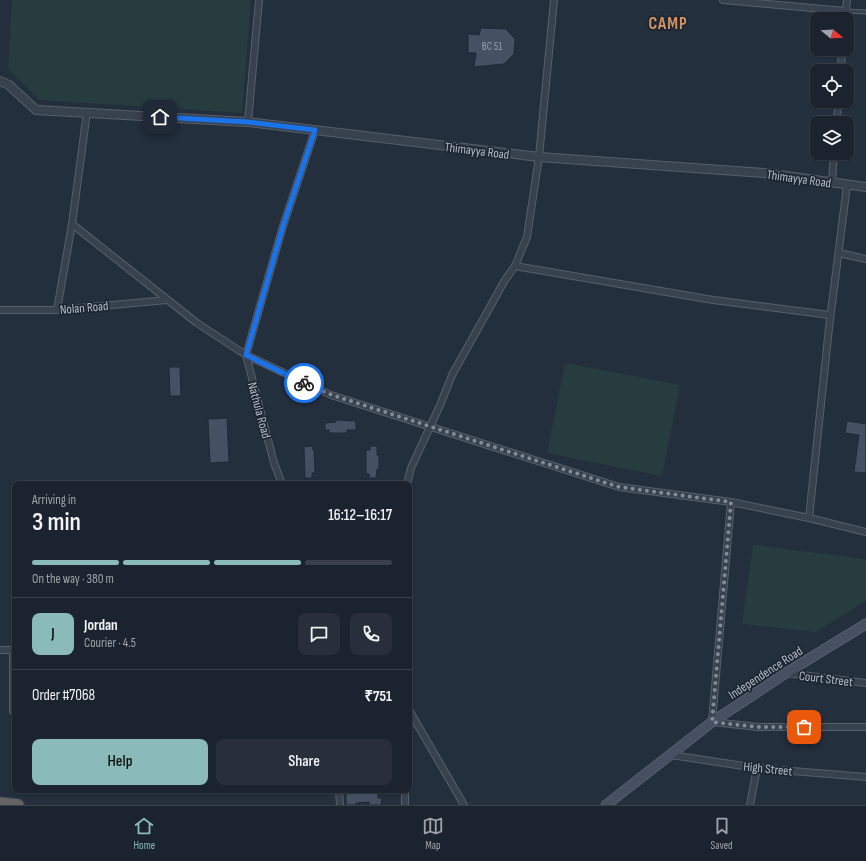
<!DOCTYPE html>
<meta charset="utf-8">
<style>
:root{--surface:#1b232e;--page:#282f3a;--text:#f1f3f6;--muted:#a0a4aa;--line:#39404a;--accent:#8bbbb9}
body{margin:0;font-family:"Sofia Sans Condensed",sans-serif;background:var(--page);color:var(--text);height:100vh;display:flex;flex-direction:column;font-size:15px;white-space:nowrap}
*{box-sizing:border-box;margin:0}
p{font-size:13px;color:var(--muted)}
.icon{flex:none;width:22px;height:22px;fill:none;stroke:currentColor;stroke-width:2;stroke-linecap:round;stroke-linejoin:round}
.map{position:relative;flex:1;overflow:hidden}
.drawer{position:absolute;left:12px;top:481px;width:400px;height:312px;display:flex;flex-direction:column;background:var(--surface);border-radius:8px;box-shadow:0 1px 3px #0004,0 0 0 1px var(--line)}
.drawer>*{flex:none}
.needle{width:26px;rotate:108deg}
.controls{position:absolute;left:810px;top:12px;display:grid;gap:8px}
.controls a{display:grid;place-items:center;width:44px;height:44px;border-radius:8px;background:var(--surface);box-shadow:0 1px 3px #0004,0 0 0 1px var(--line);font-size:20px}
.pin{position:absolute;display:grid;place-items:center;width:34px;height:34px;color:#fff;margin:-17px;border-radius:8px;box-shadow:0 2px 6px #0006}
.courier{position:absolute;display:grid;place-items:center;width:40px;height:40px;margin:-20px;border:3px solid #1a73e8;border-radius:50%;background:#fff;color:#222;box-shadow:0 1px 5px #0007}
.summary em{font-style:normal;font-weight:600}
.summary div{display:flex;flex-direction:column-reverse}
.summary{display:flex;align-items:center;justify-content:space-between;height:68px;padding:0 20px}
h1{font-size:26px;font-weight:600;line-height:30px}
.bar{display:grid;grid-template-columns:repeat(4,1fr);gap:6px 4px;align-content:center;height:48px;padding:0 20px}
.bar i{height:5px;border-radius:3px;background:var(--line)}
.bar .on{background:var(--accent)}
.bar p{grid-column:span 4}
.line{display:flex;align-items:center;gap:10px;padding:0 20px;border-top:1px solid var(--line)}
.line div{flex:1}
.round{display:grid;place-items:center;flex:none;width:42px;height:42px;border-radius:8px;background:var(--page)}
.primary-button{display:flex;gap:8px;margin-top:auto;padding:8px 20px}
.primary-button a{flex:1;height:46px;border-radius:8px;background:var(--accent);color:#111;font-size:16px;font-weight:600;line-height:46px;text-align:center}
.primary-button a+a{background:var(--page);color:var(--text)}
.dock{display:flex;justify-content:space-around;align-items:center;height:56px;border-top:1px solid var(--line);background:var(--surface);font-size:11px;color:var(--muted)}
.dock a{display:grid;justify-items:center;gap:2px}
.dock .on{color:var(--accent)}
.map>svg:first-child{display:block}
.green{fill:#263c3f}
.building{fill:#455162;stroke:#1f2835}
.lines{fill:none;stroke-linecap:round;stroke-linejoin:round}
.service-casing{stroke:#565f6c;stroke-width:5}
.minor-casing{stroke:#565f6c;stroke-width:8}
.tertiary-casing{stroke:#565f6c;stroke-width:10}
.secondary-casing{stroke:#565f6c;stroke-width:11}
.trunk-casing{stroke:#434c59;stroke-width:13}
.service{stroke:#38414e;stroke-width:3}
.minor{stroke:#38414e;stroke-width:6}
.tertiary{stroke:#38414e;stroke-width:8}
.secondary{stroke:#465061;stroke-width:9}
.trunk{stroke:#656462;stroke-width:11}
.done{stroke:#828b98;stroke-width:4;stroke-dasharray:0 7.2}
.route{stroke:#1a73e8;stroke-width:5}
.labels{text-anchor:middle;stroke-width:3.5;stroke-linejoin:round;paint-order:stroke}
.number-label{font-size:11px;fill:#98a1af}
.street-label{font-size:13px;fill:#b4bcc9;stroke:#1d2633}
.district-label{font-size:17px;font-weight:bold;letter-spacing:1px;fill:#d59563;stroke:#1d2633}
</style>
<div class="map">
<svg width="866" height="805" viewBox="0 0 866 805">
<rect width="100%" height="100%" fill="#242f3e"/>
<!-- green -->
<g class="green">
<path d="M 12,0 L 251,0 L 242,113 L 40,100 L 8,69 Z"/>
<path d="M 565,363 L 680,385 L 662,476 L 547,453 Z"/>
<path d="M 753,545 L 866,559 L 866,601 L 816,632 L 742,624 Z"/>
</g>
<!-- building -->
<g class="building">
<path d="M 481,28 L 506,29 L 515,39 L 514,54 L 504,64 L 474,67 L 476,53 L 468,53 L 468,34 L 479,35 Z"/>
<path d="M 169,367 L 180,367 L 181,396 L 170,396 Z"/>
<path d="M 227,418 L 229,462 L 210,463 L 208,419 Z"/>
<path d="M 336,420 L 356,421 L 356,430 L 347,430 L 347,433 L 329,433 L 329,430 L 325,430 L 325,423 L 336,422 Z"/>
<path d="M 847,421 L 866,424 L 866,473 L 854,472 L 859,435 L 845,433 Z"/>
<path d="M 312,446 L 313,450 L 314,450 L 315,473 L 312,473 L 312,478 L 305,478 L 304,447 Z"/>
<path d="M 370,446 L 377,446 L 377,455 L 379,455 L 379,469 L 377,469 L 376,478 L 369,478 L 369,474 L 366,474 L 366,450 L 370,450 Z"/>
<path d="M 346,790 L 378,790 L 378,798 L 382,798 L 381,805 L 369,805 L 369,802 L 356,803 L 356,805 L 346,805 Z"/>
</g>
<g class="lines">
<!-- service casing -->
<g class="service-casing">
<path id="service" d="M 846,11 L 866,12"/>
</g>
<!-- minor casing -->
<g class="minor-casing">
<g id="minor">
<path d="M 723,0 L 845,11"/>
<path d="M 845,19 L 847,0"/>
<path d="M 841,71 L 842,49"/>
<path d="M 248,122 L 259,0"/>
<path d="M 837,123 L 838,101"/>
<path d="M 832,182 L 834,153"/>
<path d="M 72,224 L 197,323 L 246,355 L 331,395 L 619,487 L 731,502 L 809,518 L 866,532"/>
<path d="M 839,253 L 866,259"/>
<path d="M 515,266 L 713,300 L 830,315"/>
<path d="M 0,310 L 57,310 L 167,300"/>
<path d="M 57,310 L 72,224 L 87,112"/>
<path d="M 282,484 L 274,463 L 246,355 L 283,226 L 315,130"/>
<path d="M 407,484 L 411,468 L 441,403 L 452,375 L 505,280 L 515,266 L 527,237 L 539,157 L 554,0"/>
<path d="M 731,502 L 712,722 L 758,727 L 866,727"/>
<path d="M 809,518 L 829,328 L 847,185"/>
<path d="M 0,650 L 15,650"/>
<path d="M 786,673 L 866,683"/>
<path d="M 409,710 L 464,805"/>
<path d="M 13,711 L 13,650"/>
<path d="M 671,755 L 757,768 L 866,777"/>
<path d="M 339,790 L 340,805"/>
<path d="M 405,805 L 405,790"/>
<path d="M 750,805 L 757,768"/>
</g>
</g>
<!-- tertiary casing -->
<g class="tertiary-casing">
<path id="tertiary" d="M 0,81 L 9,85 L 36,110 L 248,122 L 539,157 L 765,173 L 866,187"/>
</g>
<!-- secondary casing -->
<g class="secondary-casing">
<path id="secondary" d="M 606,805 L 712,722 L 786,673 L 866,624"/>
</g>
<!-- trunk casing -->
<g class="trunk-casing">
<path id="trunk" d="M 0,803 L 18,805"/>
</g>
<!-- service -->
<use href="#service" class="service"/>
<!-- minor -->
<use href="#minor" class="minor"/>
<!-- tertiary -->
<use href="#tertiary" class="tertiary"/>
<!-- secondary -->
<use href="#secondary" class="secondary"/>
<!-- trunk -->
<use href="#trunk" class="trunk"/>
</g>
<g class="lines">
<!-- done -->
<path class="done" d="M 304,383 L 332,395 L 619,487 L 731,502 L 712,722 L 758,727 L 804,727"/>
<!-- route -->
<path class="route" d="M 160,117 L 248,122 L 315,130 L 283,226 L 246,355 L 304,383"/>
</g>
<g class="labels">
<!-- number labels -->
<g class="number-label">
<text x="492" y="50">BC 51</text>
</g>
<!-- street labels -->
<g class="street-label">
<text transform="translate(477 150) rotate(7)" y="5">Thimayya Road</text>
<text transform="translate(799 178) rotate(8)" y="5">Thimayya Road</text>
<text transform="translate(84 307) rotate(-5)" y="5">Nolan Road</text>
<text transform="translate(260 410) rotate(75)" y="5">Nathula Road</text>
<text transform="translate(765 672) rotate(-33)" y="5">Independence Road</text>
<text transform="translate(826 678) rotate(7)" y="5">Court Street</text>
<text transform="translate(768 768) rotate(6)" y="5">High Street</text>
</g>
<!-- district labels -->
<g class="district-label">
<text x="668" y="29">CAMP</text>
</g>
</g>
</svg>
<div class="controls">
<a><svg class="needle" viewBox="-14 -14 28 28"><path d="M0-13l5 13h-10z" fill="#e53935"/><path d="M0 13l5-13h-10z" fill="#a0a4aa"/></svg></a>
<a><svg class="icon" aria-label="locate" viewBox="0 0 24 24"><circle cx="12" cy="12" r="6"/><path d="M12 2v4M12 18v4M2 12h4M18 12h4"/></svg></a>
<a><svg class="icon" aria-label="layers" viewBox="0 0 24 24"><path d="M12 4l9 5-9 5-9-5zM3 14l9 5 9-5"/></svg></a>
</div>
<div class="pin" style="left:804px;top:727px;background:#ea580c"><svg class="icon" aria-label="bag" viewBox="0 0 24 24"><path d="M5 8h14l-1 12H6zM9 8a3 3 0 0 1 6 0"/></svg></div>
<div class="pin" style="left:160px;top:117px;background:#1f2937"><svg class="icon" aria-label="home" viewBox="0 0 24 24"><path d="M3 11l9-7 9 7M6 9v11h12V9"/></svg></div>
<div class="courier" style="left:304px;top:383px"><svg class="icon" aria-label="bike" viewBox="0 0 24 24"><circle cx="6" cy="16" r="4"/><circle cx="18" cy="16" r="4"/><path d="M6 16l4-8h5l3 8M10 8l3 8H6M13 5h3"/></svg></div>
<section class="drawer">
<div class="summary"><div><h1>3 min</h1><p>Arriving in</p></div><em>16:12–16:17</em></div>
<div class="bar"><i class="on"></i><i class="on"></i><i class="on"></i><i></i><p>On the way · 380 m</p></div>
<div class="line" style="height:72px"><b class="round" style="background:var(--accent);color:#111">J</b><div><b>Jordan</b><p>Courier · 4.5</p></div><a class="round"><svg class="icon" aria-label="chat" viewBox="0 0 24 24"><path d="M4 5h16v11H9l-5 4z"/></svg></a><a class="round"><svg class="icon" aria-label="phone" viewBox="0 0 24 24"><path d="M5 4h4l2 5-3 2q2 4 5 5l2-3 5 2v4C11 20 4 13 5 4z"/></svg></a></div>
<div class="line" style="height:52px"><div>Order #7068</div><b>₹751</b></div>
<div class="primary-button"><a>Help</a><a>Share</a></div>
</section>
</div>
<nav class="dock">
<a class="on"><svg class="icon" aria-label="home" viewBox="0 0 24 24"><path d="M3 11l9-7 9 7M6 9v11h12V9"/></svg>Home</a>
<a><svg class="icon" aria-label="map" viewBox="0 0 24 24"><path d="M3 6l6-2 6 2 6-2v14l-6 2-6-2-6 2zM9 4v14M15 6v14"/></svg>Map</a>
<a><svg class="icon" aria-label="saved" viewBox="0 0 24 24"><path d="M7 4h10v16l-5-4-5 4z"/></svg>Saved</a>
</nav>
